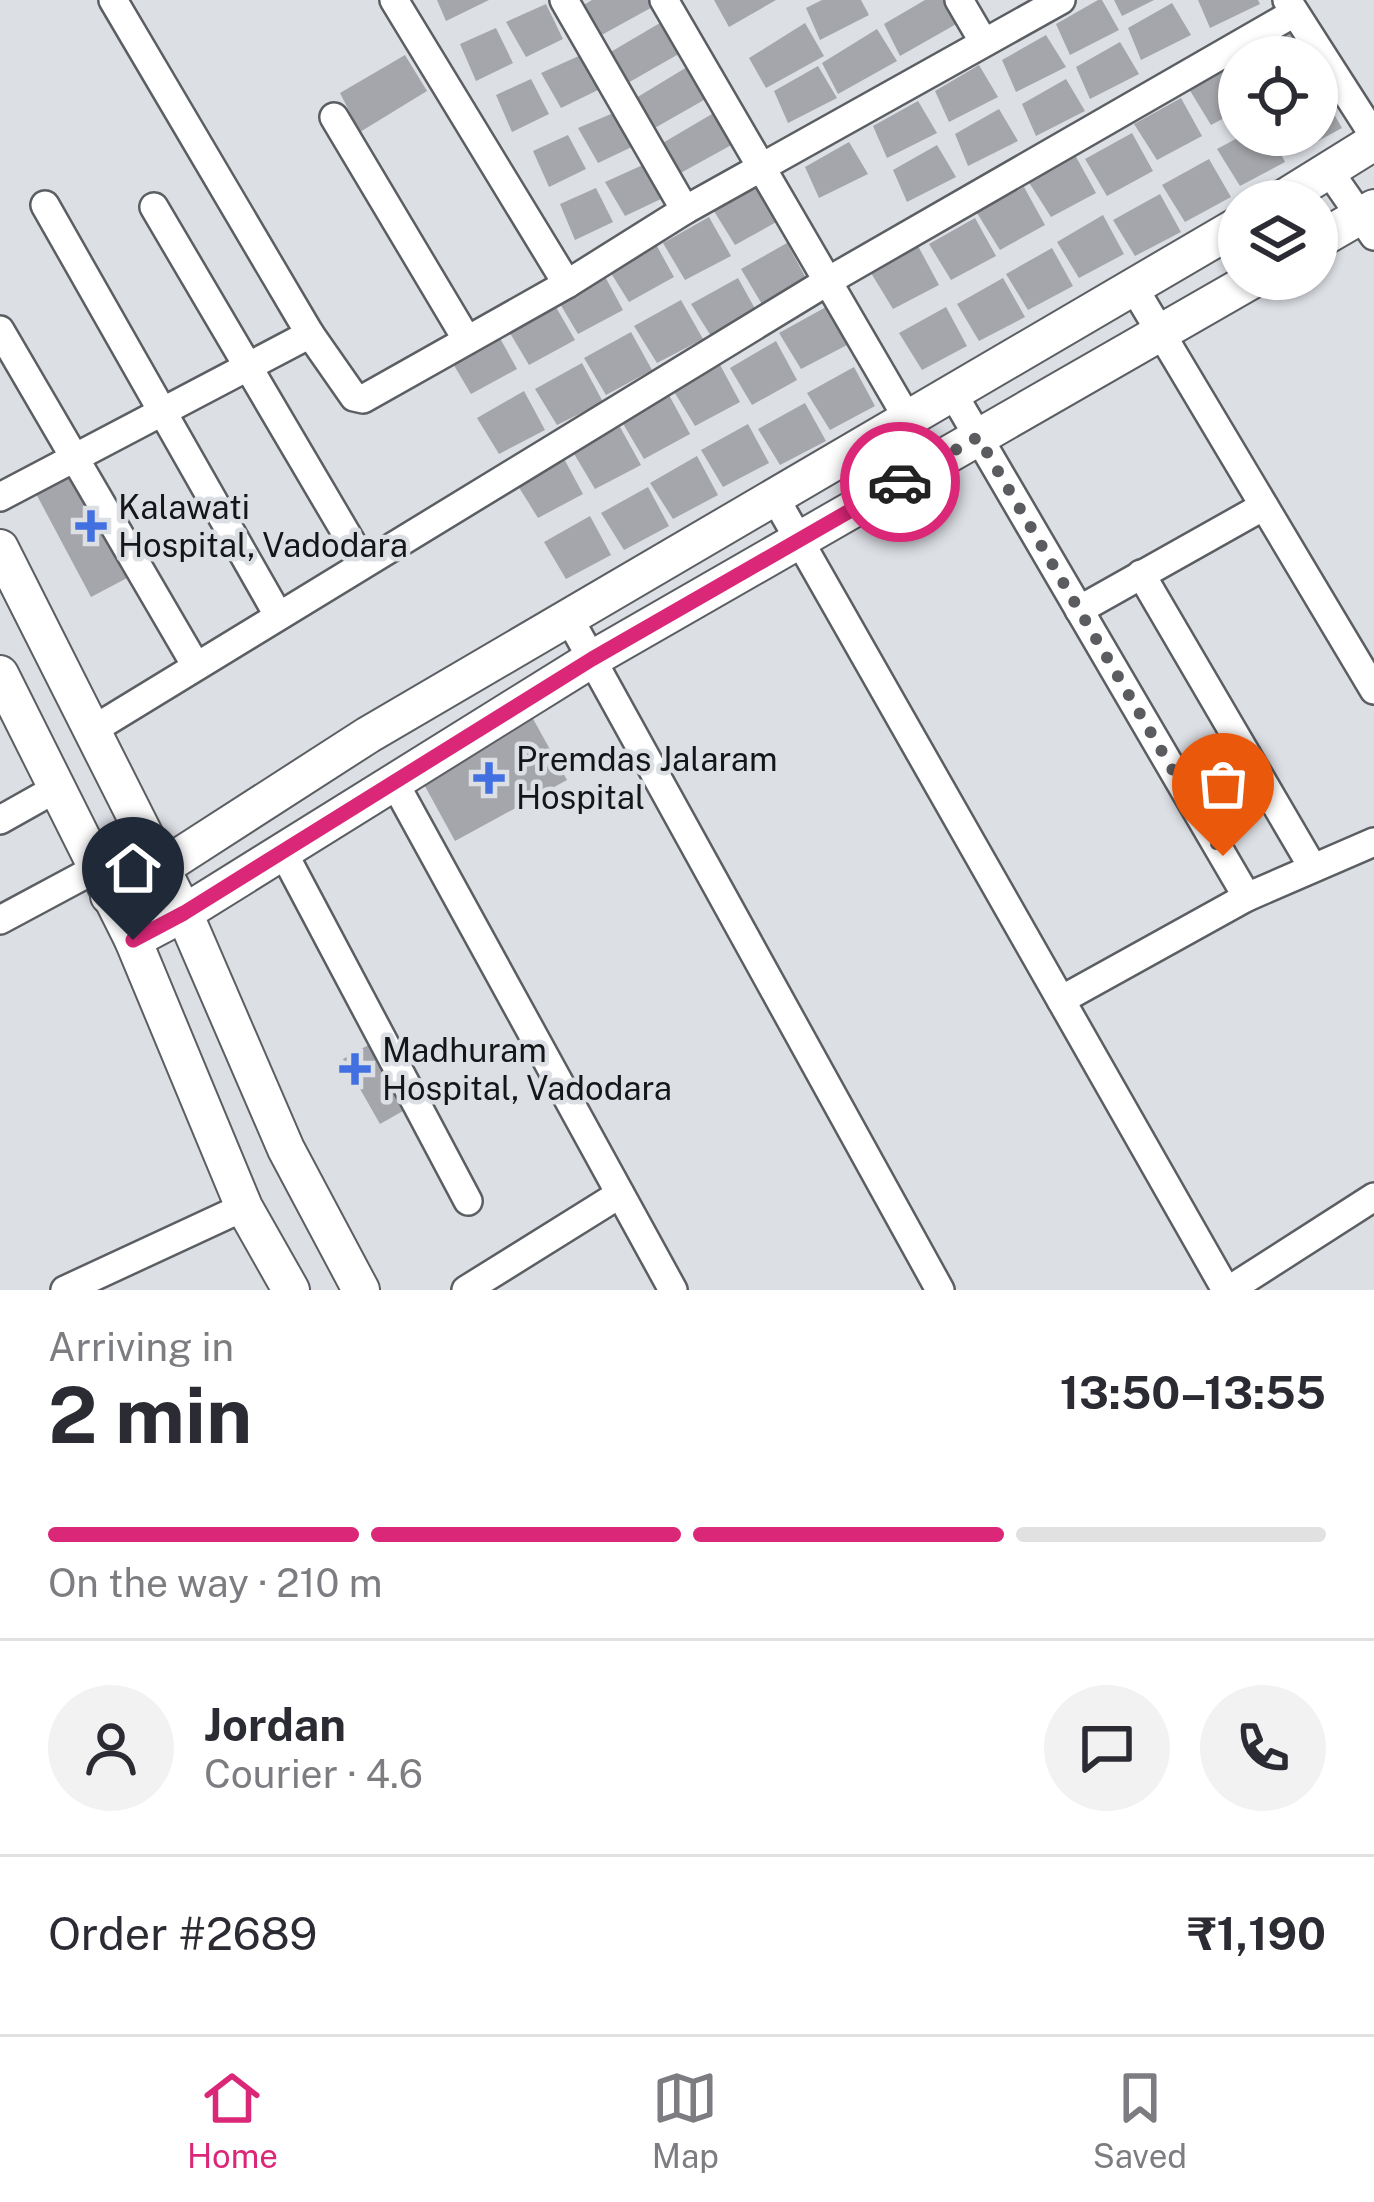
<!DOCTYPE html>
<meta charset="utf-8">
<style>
:root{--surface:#fff;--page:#f2f2f3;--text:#2b2b33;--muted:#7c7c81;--line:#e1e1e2;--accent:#db2777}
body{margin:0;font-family:"Public Sans",sans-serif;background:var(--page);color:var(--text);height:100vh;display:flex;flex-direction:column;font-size:45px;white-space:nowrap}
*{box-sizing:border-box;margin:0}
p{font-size:39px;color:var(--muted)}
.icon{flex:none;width:66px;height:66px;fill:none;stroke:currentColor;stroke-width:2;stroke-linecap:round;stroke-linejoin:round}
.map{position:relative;height:1290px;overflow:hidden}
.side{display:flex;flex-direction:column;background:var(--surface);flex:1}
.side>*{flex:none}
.fabs{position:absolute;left:1218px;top:36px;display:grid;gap:24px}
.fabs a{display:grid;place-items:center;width:120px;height:120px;border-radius:50%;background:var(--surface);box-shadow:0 3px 9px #0004;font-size:60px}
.pin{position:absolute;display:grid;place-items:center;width:102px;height:102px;color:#fff;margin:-123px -51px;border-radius:50% 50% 50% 0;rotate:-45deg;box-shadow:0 0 12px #0007}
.pin .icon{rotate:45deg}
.courier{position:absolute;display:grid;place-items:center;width:120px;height:120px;margin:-60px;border:9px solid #db2777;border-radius:50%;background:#fff;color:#222;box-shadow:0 3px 15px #0007}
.headline em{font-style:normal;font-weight:700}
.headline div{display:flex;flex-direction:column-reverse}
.headline{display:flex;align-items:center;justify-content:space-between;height:204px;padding:0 48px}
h1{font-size:78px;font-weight:700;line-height:90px}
.bar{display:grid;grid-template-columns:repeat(4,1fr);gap:18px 12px;align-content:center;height:144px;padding:0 48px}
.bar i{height:15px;border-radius:9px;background:var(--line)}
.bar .selected{background:var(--accent)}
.bar p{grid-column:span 4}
.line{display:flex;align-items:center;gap:30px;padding:0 48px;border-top:3px solid var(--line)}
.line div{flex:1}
.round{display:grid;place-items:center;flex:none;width:126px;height:126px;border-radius:63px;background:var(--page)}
.tab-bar{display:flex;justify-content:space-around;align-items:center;height:168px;border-top:3px solid var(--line);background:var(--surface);font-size:33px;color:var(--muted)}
.tab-bar a{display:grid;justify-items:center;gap:6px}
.tab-bar .selected{color:var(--accent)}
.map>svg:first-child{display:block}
.building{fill:#a4a6ab}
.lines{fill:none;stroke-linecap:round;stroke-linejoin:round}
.street-casing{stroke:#5b5e62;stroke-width:32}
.secondary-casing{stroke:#5b5e62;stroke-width:40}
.street{stroke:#fff;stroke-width:27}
.secondary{stroke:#fff;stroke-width:36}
.done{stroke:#5b5c5f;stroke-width:12;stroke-dasharray:0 21.6}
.route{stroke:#db2777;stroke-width:15}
.poi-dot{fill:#4270e1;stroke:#dcdfe4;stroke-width:4.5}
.labels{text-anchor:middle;stroke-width:9;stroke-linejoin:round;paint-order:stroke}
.poi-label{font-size:33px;fill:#151618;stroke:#dcdfe4;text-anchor:start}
</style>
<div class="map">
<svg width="1374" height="1290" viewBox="0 0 1374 1290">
<rect width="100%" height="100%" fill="#dcdfe4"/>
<!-- building -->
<g class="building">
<path d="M 437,0 L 489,0 L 446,21 Z"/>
<path d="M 592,0 L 653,0 L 656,5 L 598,37 L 582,6 Z"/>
<path d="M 714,0 L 776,0 L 729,27 Z"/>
<path d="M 822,0 L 861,0 L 869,15 L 820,40 L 806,8 Z"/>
<path d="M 925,0 L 945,0 L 958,23 L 900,56 L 884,24 Z"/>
<path d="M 1098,0 L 1102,0 L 1119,30 L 1070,55 L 1056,24 Z"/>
<path d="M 1114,0 L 1154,0 L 1122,16 Z"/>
<path d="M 1198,0 L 1258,0 L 1260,4 L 1210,28 Z"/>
<path d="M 1172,3 L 1191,35 L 1141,60 L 1128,28 Z"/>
<path d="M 546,4 L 563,39 L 526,57 L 506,22 Z"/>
<path d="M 665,20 L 684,51 L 626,84 L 609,53 Z"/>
<path d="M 805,23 L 824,56 L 766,88 L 749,58 Z"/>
<path d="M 496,28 L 513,63 L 476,81 L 460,44 Z"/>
<path d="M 877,29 L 897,61 L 838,94 L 822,63 Z"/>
<path d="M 1292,29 L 1307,57 L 1242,57 Z"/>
<path d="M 1046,35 L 1066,67 L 1016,92 L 1002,60 Z"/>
<path d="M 1120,42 L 1139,74 L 1090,99 L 1076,67 Z"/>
<path d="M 405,55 L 427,91 L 360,132 L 340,93 Z"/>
<path d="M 581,55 L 598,90 L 561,108 L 541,73 Z"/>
<path d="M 1236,62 L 1239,110 L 1211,125 L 1189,89 Z"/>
<path d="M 692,64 L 711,96 L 653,129 L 636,98 Z"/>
<path d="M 979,65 L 998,97 L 949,122 L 935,91 Z"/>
<path d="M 818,66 L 837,98 L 788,123 L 774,91 Z"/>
<path d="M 531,79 L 549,114 L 512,132 L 496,95 Z"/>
<path d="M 1066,79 L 1085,111 L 1036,136 L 1022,104 Z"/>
<path d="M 1320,90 L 1342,128 L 1296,153 L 1285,135 L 1317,135 L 1317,92 Z"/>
<path d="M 1181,98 L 1202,136 L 1157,160 L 1134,124 Z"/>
<path d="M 918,101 L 937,133 L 887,158 L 873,126 Z"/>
<path d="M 999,109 L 1018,141 L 968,166 L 955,134 Z"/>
<path d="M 618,111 L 636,145 L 598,163 L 578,128 Z"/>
<path d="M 717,111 L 735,143 L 677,175 L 661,144 Z"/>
<path d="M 1132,133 L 1153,171 L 1107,196 L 1085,159 Z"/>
<path d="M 568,135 L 586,169 L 549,187 L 533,151 Z"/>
<path d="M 1243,135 L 1271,135 L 1285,162 L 1240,186 L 1217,149 Z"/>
<path d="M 849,142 L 868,174 L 819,198 L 805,167 Z"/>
<path d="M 937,145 L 956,177 L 907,202 L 893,170 Z"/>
<path d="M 1075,155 L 1096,193 L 1051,217 L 1028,181 Z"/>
<path d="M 1209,159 L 1231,197 L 1185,222 L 1162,185 Z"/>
<path d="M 645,164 L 663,198 L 625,216 L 605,182 Z"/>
<path d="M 759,182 L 780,220 L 735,245 L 712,208 Z"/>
<path d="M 1024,187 L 1045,225 L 1000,250 L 977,213 Z"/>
<path d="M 596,188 L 613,222 L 575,240 L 560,204 Z"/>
<path d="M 1160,194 L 1181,232 L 1135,256 L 1113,220 Z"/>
<path d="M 1103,215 L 1124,254 L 1079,278 L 1057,242 Z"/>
<path d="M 709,217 L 731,256 L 685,280 L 663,243 Z"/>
<path d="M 975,218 L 996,256 L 951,280 L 929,244 Z"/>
<path d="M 653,239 L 674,277 L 629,302 L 606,265 Z"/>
<path d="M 787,243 L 808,282 L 763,306 L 741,269 Z"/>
<path d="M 918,246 L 939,285 L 893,309 L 871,273 Z"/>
<path d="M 1052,248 L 1073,286 L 1028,310 L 1006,274 Z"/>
<path d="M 602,271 L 623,310 L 578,334 L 556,297 Z"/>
<path d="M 738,278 L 759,316 L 714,341 L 691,304 Z"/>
<path d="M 1003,278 L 1025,317 L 979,341 L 957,304 Z"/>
<path d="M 681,300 L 703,339 L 657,363 L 634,326 Z"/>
<path d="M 553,302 L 575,340 L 529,365 L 507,328 Z"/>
<path d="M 826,307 L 847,345 L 801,369 L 779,333 Z"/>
<path d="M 946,307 L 967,346 L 922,370 L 899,333 Z"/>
<path d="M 496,331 L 517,369 L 471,394 L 449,357 Z"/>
<path d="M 631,332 L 652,370 L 606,395 L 584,358 Z"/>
<path d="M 776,341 L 797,380 L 752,405 L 730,368 Z"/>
<path d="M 582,363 L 603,402 L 557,425 L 535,389 Z"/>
<path d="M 719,363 L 740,402 L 695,426 L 673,390 Z"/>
<path d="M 854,367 L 875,406 L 830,430 L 807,393 Z"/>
<path d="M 524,391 L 545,430 L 499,454 L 477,418 Z"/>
<path d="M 669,395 L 690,434 L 644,459 L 622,422 Z"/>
<path d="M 805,403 L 826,441 L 780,465 L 758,429 Z"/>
<path d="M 748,424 L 769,463 L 723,487 L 701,450 Z"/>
<path d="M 620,427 L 641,465 L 595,489 L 573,452 Z"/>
<path d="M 562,455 L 583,494 L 538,518 L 515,481 Z"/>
<path d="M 697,456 L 718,495 L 673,519 L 650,483 Z"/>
<path d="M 71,468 L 129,577 L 91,597 L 33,488 Z"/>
<path d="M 648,487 L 669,526 L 624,550 L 601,513 Z"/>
<path d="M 590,516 L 611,555 L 566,579 L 544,542 Z"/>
<path d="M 527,708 L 567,780 L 455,841 L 415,768 Z"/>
<path d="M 372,1043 L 410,1107 L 380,1124 L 343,1059 Z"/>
</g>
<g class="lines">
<!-- street casing -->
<g class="street-casing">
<g id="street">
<path d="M 113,0 L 310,334 L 354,397 L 363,399 L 567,284 L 685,210 L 1061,0"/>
<path d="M 394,0 L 567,284"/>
<path d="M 564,0 L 685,210"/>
<path d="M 664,0 L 909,421"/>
<path d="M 959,0 L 983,41"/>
<path d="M 1287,0 L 1374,136"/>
<path d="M 334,117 L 467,340"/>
<path d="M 1329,171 L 1374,236"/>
<path d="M 45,205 L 278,615"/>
<path d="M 154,207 L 363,562"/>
<path d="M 1134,288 L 1374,690"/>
<path d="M 0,330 L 196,666"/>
<path d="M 952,392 L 1247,897"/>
<path d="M 774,496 L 1226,1290"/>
<path d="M 0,497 L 310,334"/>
<path d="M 1141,574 L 1313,868"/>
<path d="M 1079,610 L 1264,506"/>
<path d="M 569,618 L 940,1290"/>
<path d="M 91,731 L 828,281 L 1294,13"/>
<path d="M 393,780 L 673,1290"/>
<path d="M 0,820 L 57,788"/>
<path d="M 283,852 L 468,1201"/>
<path d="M 0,920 L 97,868"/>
<path d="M 1061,1000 L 1247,897 L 1374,842"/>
<path d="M 65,1290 L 244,1207"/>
<path d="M 466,1290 L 620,1194"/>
<path d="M 1229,1290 L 1374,1197"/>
</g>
</g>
<!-- secondary casing -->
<g class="secondary-casing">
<g id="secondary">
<path d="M 1279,201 L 1374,142"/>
<path d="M 1317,241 L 1374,208"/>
<path d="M 0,548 L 184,913 L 286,1149 L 361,1290"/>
<path d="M 0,674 L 133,940 L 244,1207 L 291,1290"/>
<path d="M 109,896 L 160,869 L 368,735 L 1239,225"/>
<path d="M 133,940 L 184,913 L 592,659 L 1254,279"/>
</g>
</g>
<!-- street -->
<use href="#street" class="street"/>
<!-- secondary -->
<use href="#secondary" class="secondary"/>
</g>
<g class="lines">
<!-- done -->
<path class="done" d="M 900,482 L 978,437 L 1223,856"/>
<!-- route -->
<path class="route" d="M 133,940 L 184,913 L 592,659 L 900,482"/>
</g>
<!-- markers -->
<g class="poi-dot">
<path d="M85 508h12v12h12v12h-12v12h-12v-12h-12v-12h12z"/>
<path d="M483 760h12v12h12v12h-12v12h-12v-12h-12v-12h12z"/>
<path d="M349 1051h12v12h12v12h-12v12h-12v-12h-12v-12h12z"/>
</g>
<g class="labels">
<!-- poi labels -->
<g class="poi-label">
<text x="118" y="519">Kalawati<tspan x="118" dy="38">Hospital, Vadodara</tspan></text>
<text x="516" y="771">Premdas Jalaram<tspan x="516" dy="38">Hospital</tspan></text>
<text x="382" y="1062">Madhuram<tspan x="382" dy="38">Hospital, Vadodara</tspan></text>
</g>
</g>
</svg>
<div class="fabs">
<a><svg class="icon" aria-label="locate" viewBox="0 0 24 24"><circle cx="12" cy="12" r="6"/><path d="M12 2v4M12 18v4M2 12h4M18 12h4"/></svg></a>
<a><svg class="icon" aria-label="layers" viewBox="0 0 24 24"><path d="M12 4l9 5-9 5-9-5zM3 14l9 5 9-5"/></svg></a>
</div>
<div class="pin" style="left:1223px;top:856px;background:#ea580c"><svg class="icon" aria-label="bag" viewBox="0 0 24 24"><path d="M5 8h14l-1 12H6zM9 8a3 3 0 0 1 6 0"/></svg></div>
<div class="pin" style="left:133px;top:940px;background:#1f2937"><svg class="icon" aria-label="home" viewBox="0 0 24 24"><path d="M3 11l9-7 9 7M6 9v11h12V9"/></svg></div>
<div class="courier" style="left:900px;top:482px"><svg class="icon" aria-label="car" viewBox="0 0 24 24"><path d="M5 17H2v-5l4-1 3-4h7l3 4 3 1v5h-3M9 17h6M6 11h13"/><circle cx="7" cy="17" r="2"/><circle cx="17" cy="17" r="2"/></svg></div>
</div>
<section class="side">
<div class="headline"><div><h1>2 min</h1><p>Arriving in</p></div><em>13:50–13:55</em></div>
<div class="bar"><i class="selected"></i><i class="selected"></i><i class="selected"></i><i></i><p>On the way · 210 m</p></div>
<div class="line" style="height:216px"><a class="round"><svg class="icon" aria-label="person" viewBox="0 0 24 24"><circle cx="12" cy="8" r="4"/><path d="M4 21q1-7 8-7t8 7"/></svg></a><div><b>Jordan</b><p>Courier · 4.6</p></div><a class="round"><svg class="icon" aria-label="chat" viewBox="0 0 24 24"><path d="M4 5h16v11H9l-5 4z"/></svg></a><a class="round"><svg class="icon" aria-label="phone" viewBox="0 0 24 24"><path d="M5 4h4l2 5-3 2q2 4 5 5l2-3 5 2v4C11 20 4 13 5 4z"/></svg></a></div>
<div class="line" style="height:156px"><div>Order #2689</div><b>₹1,190</b></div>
</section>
<nav class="tab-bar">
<a class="selected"><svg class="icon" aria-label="home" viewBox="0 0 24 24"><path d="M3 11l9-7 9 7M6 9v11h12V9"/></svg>Home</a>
<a><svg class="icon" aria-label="map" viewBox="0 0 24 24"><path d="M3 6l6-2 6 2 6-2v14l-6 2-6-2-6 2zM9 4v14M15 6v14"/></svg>Map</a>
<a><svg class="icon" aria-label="saved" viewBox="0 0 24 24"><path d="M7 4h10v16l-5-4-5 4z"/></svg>Saved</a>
</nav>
